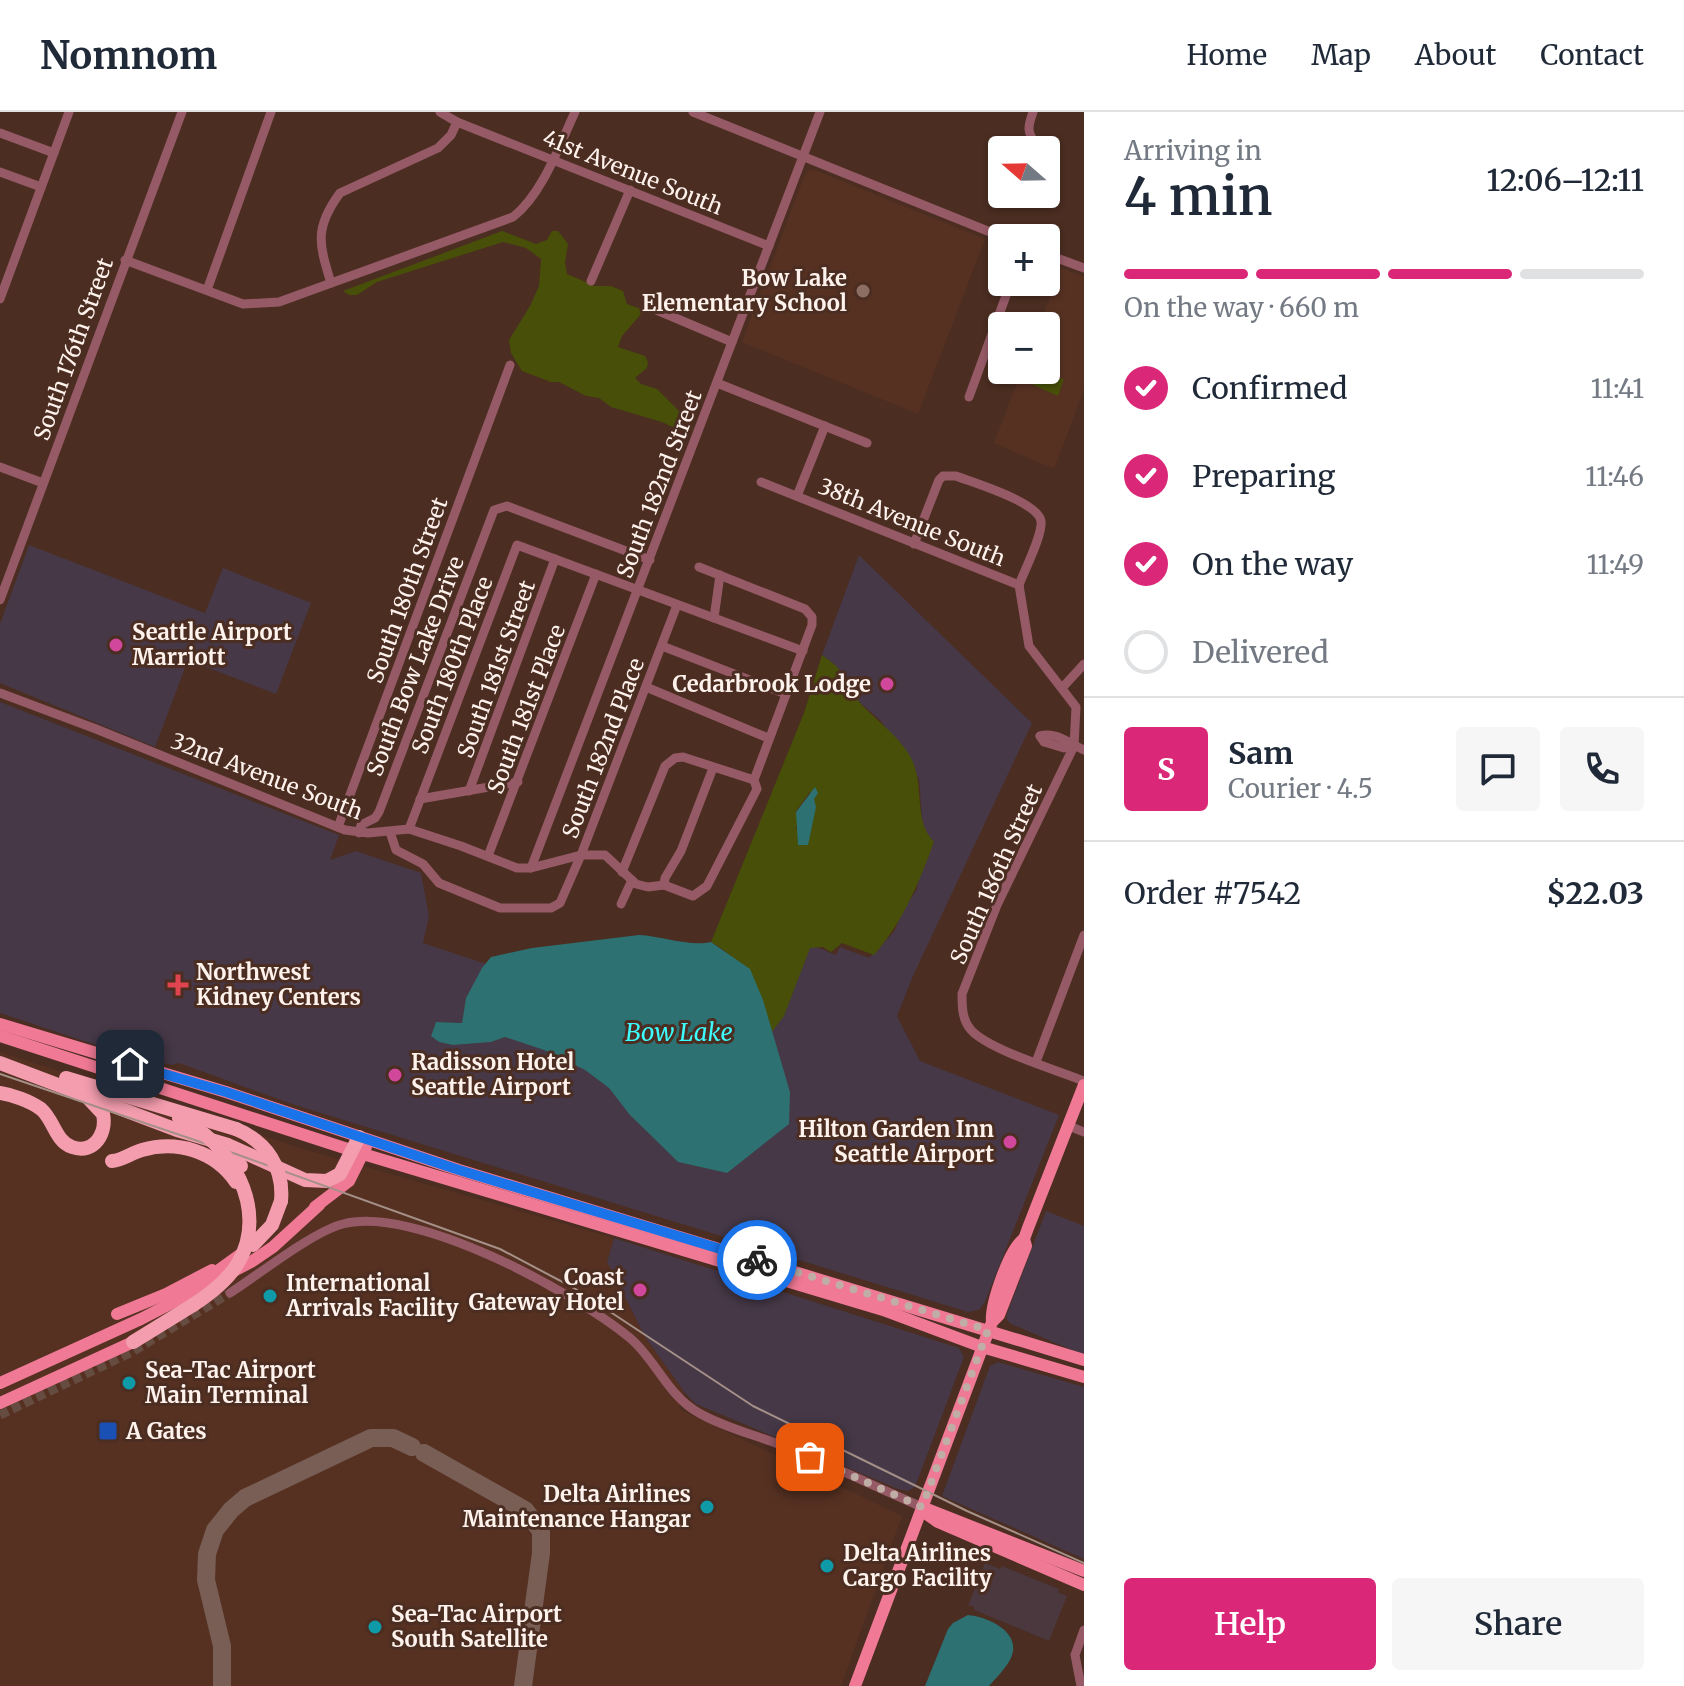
<!DOCTYPE html>
<meta charset="utf-8">
<style>
:root{--surface:#fff;--page:#f6f6f7;--text:#1f2937;--muted:#747a83;--line:#e0e1e3;--accent:#db2777}
body{margin:0;font-family:Merriweather,serif;background:var(--page);color:var(--text);height:100vh;display:flex;flex-direction:column;font-size:30px;white-space:nowrap}
*{box-sizing:border-box;margin:0}
p{font-size:26px;color:var(--muted)}
.icon{flex:none;width:44px;height:44px;fill:none;stroke:currentColor;stroke-width:2;stroke-linecap:round;stroke-linejoin:round}
.map{position:relative;flex:1;overflow:hidden}
.drawer{display:flex;flex-direction:column;background:var(--surface);width:600px}
.drawer>*{flex:none}
.needle{width:52px;rotate:290deg}
.buttons{position:absolute;left:988px;top:24px;display:grid;gap:16px}
.buttons a{display:grid;place-items:center;width:72px;height:72px;border-radius:8px;background:var(--surface);box-shadow:0 2px 6px #0004;font-size:40px}
.pin{position:absolute;display:grid;place-items:center;width:68px;height:68px;color:#fff;margin:-34px;border-radius:16px;box-shadow:0 4px 12px #0006}
.courier{position:absolute;display:grid;place-items:center;width:80px;height:80px;margin:-40px;border:6px solid #1a73e8;border-radius:50%;background:#fff;color:#222;box-shadow:0 2px 10px #0007}
.head em{font-style:normal;font-weight:600}
.head div{display:flex;flex-direction:column-reverse}
.head{display:flex;align-items:center;justify-content:space-between;height:136px;padding:0 40px}
h1{font-size:52px;font-weight:600;line-height:60px}
.bar{display:grid;grid-template-columns:repeat(4,1fr);gap:12px 8px;align-content:center;height:96px;padding:0 40px}
.bar i{height:10px;border-radius:6px;background:var(--line)}
.bar .on{background:var(--accent)}
.bar p{grid-column:span 4}
.line{display:flex;align-items:center;gap:20px;padding:0 40px;border-top:2px solid var(--line)}
.line div{flex:1}
.round{display:grid;place-items:center;flex:none;width:84px;height:84px;border-radius:8px;background:var(--page)}
ol{padding:0 40px;list-style:none}
li{display:flex;align-items:center;gap:24px;height:88px}
li p{margin-inline-start:auto}
li .icon{padding:8px;border-radius:50%;background:var(--accent);color:#fff;stroke-width:4}
li:last-child{color:var(--muted)}
li i{width:44px;height:44px;border:4px solid var(--line);border-radius:50%}
.action{display:flex;gap:16px;margin-top:auto;padding:16px 40px}
.action a{flex:1;height:92px;border-radius:8px;background:var(--accent);color:#fff;font-size:32px;font-weight:600;line-height:92px;text-align:center}
.action a+a{background:var(--page);color:var(--text)}
header{display:flex;align-items:center;gap:48px;box-sizing:border-box;height:112px;padding:0 40px;background:var(--surface);border-bottom:2px solid var(--line)}
header strong{font-size:38px}
nav{display:flex;gap:44px;margin-inline-start:auto;font-size:28px}
main{display:flex;flex:1;min-height:0}
.map>svg:first-child{display:block}
.commercial{fill:#463847}
.industrial{fill:#4b373e}
.built{fill:#563122}
.green{fill:#474f08;fill-rule:evenodd}
.water{fill:#2d7172}
.lines{fill:none;stroke-linecap:round;stroke-linejoin:round}
.taxiway{stroke:#785e54;stroke-width:18}
.minor-tunnel{stroke:#664b40;stroke-width:9;stroke-dasharray:9 4.5;stroke-linecap:butt}
.minor{stroke:#955a66;stroke-width:9}
.major{stroke:#f07995;stroke-width:12}
.highway{stroke:#f39dae;stroke-width:14}
.tram{stroke:#a59088;stroke-width:2}
.highway-bridge{stroke:#f39dae;stroke-width:14}
.done{stroke:#bfada6;stroke-width:8;stroke-dasharray:0 14.4}
.route{stroke:#1a73e8;stroke-width:10}
.education-dot{fill:#8d6e63;stroke:#4b2d21;stroke-width:3}
.hotel-dot{fill:#d1479c;stroke:#4b2d21;stroke-width:3}
.health-dot{fill:#e0444e;stroke:#4b2d21;stroke-width:3}
.culture-dot{fill:#0f9aa8;stroke:#4b2d21;stroke-width:3}
.transit-dot{fill:#1a4fb4;stroke:#4b2d21;stroke-width:3}
.labels{text-anchor:middle;stroke-width:6;stroke-linejoin:round;paint-order:stroke}
.street-label{font-size:22px;fill:#fef2ed;stroke:#4b2d21}
.poi-label{font-size:22px;font-weight:bold;fill:#fef2ed;stroke:#4b2d21;text-anchor:start}
.water-label{font-size:24px;font-style:italic;fill:#3dfcfe;stroke:#4b2d21}
</style>
<header>
<strong>Nomnom</strong>
<nav><a>Home</a><a>Map</a><a>About</a><a>Contact</a></nav>
</header>
<main>
<div class="map">
<svg width="1084" height="1574" viewBox="0 0 1084 1574">
<rect width="100%" height="100%" fill="#4b2d21"/>
<!-- commercial -->
<g class="commercial">
<path d="M 29,433 L 205,501 L 223,456 L 311,491 L 276,582 L 188,548 L 155,635 L 0,571 L 0,512 Z"/>
<path d="M 859,443 L 1032,611 L 912,866 L 897,904 L 920,949 L 1059,1003 L 985,1190 L 979,1198 L 968,1200 L 295,993 L 179,951 L 172,953 L 111,938 L 0,901 L 0,590 L 339,723 L 330,748 L 356,739 L 421,761 L 429,804 L 423,831 L 486,852 L 466,886 L 462,911 L 436,910 L 431,924 L 439,930 L 453,933 L 491,930 L 505,925 L 544,938 L 585,958 L 609,976 L 645,1018 L 678,1050 L 727,1061 L 790,980 L 771,921 L 807,831 L 836,843 L 840,835 L 869,846 L 894,820 L 906,792 L 917,778 L 923,719 L 919,667 L 881,609 L 857,588 L 844,571 L 840,558 L 822,543 Z"/>
<path d="M 1046,1099 L 1084,1114 L 1084,1243 L 1011,1212 L 1007,1208 L 1007,1202 Z"/>
<path d="M 614,1126 L 959,1236 L 964,1245 L 915,1375 L 908,1379 L 898,1377 L 696,1292 L 684,1280 L 645,1225 L 607,1150 Z"/>
<path d="M 998,1250 L 1084,1275 L 1084,1447 L 942,1384 L 990,1254 Z"/>
</g>
<!-- industrial -->
<path class="industrial" d="M 985,1451 L 1000,1457 L 1002,1454 L 1059,1477 L 1058,1480 L 1067,1484 L 1049,1529 L 974,1498 L 974,1495 L 968,1493 Z"/>
<!-- built -->
<g class="built">
<path d="M 810,58 L 815,58 L 985,127 L 918,302 L 742,230 L 805,62 Z"/>
<path d="M 1061,156 L 1084,165 L 1084,278 L 1054,357 L 994,331 L 1022,258 L 1046,258 L 1046,214 L 1039,214 Z"/>
<path d="M 0,940 L 310,1039 L 614,1126 L 607,1150 L 645,1225 L 684,1280 L 679,1297 L 902,1404 L 841,1574 L 0,1574 Z"/>
</g>
<!-- green -->
<g class="green">
<path d="M 502,119 L 536,132 L 547,128 L 552,119 L 558,119 L 568,132 L 565,151 L 567,162 L 595,174 L 611,174 L 623,179 L 627,192 L 641,197 L 641,202 L 622,224 L 618,235 L 645,244 L 648,250 L 647,256 L 635,266 L 641,272 L 657,277 L 690,310 L 693,316 L 691,319 L 683,320 L 662,310 L 611,295 L 599,286 L 586,284 L 559,270 L 551,270 L 522,259 L 511,241 L 509,228 L 530,194 L 539,174 L 541,147 L 526,136 L 503,130 L 377,170 L 357,183 L 349,183 L 343,179 Z"/>
<path d="M 1034,259 L 1064,267 L 1058,284 L 1029,271 Z"/>
<path d="M 822,543 C 827,547 837,553 840,559 C 846,569 847,576 855,585 C 872,606 896,620 910,644 C 926,672 912,707 934,730 C 919,771 903,810 874,843 L 842,831 L 831,840 L 823,835 L 810,836 L 784,904 L 771,921 C 762,882 747,850 711,830 L 804,601 ZM 810,680 L 815,695 L 808,723 L 796,717 L 799,707 L 796,699 Z"/>
</g>
<!-- water -->
<g class="water">
<path d="M 815,675 L 818,681 L 814,687 L 816,695 L 808,733 L 798,733 L 796,700 Z"/>
<path d="M 639,823 C 662,824 690,835 711,830 L 750,857 L 763,888 L 790,980 L 789,1012 L 727,1061 L 678,1050 L 630,1003 L 609,976 L 585,958 L 544,938 L 505,925 L 491,930 L 453,933 L 439,930 L 431,924 L 436,910 L 462,911 L 466,886 L 482,856 L 491,845 L 532,836 Z"/>
<path d="M 968,1503 C 989,1505 1024,1521 1010,1548 C 1005,1557 996,1566 989,1574 L 925,1574 L 948,1517 L 953,1511 Z"/>
</g>
<g class="lines">
<!-- taxiway -->
<g class="taxiway">
<path d="M 424,1341 L 525,1398 L 541,1419 L 541,1441 L 523,1574"/>
<path d="M 222,1574 L 222,1534 L 206,1468 L 207,1442 L 215,1418 L 231,1398 L 245,1386 L 371,1326 L 393,1326 L 412,1335"/>
</g>
<!-- minor-tunnel -->
<path class="minor-tunnel" d="M 0,1303 L 132,1240 L 230,1181"/>
<!-- minor -->
<g class="minor">
<path d="M 440,0 L 457,10 L 769,134"/>
<path d="M 693,0 L 1005,126"/>
<path d="M 1033,0 C 1028,14 1026,21 1037,32"/>
<path d="M 0,21 L 54,41"/>
<path d="M 0,60 L 41,75"/>
<path d="M 1046,142 L 1084,156"/>
<path d="M 125,148 L 243,192 L 279,190 L 513,105 C 542,83 560,32 575,0"/>
<path d="M 591,169 L 630,78"/>
<path d="M 331,171 C 319,132 314,116 340,81 L 438,36 L 451,23 L 457,10"/>
<path d="M 207,178 L 271,0"/>
<path d="M 0,187 L 69,0"/>
<path d="M 647,194 L 732,230"/>
<path d="M 717,271 L 867,331"/>
<path d="M 969,285 L 1011,170"/>
<path d="M 0,355 L 43,371"/>
<path d="M 761,370 L 1019,473"/>
<path d="M 797,384 L 825,314"/>
<path d="M 914,432 L 939,368 L 943,364 L 956,364 C 974,371 1038,390 1041,409 C 1043,423 1024,459 1019,473"/>
<path d="M 1019,473 L 1029,534 L 1076,595 L 1074,634 L 997,793 L 962,882 C 962,894 962,908 971,918 C 989,938 1057,958 1084,969"/>
<path d="M 0,488 L 182,0"/>
<path d="M 714,506 L 720,463"/>
<path d="M 662,534 L 786,582"/>
<path d="M 646,575 L 768,626"/>
<path d="M 1062,576 L 1084,552"/>
<path d="M 0,581 L 96,617 L 345,718 L 368,721 L 409,717 L 461,734 L 517,756 L 531,756 L 581,743 L 605,743 L 636,772 L 648,775 L 664,773 L 693,784 L 707,774 L 757,677 L 754,668 L 812,513 L 812,505 L 805,497 L 699,455"/>
<path d="M 1040,624 C 1056,619 1070,632 1084,638"/>
<path d="M 1040,624 L 1044,630 L 1064,636 L 1070,633"/>
<path d="M 469,679 L 555,447"/>
<path d="M 420,687 L 518,670"/>
<path d="M 338,715 L 510,253"/>
<path d="M 409,717 L 517,433 L 803,539"/>
<path d="M 390,720 L 396,738 L 423,752 L 439,771 L 500,796 L 551,796 L 560,791 L 581,743 L 677,493"/>
<path d="M 359,721 L 361,713 L 375,706 L 379,700 L 494,398 L 507,394 L 650,448"/>
<path d="M 488,744 L 596,462"/>
<path d="M 531,756 L 820,0"/>
<path d="M 622,760 L 665,654 L 675,646 L 683,645 L 754,668"/>
<path d="M 664,773 L 665,766 L 681,739 L 713,656"/>
<path d="M 621,792 L 632,768"/>
<path d="M 1036,950 L 1084,823"/>
<path d="M 1069,1014 L 1084,1020"/>
<path d="M 230,1181 C 258,1163 314,1119 343,1112 C 415,1093 574,1180 630,1226 C 656,1248 668,1284 699,1301 C 723,1315 752,1322 778,1332 C 827,1351 874,1374 922,1395"/>
<path d="M 1081,1574 L 1075,1543 L 1084,1518"/>
</g>
<!-- major -->
<g class="major">
<path d="M 0,912 L 226,980 L 459,1058 L 1084,1248"/>
<path d="M 0,924 L 363,1042 L 883,1198 L 982,1235 L 1084,1265"/>
<path d="M 315,1095 L 349,1069 L 366,1035"/>
<path d="M 205,1168 L 245,1139"/>
<path d="M 117,1202 L 166,1182 L 212,1158"/>
<path d="M 992,1210 L 999,1203 L 1026,1134 L 1024,1127 L 1028,1116 L 1084,973"/>
<path d="M 0,1271 L 141,1207 L 251,1150 L 273,1135 L 319,1093"/>
<path d="M 0,1291 L 133,1230"/>
<path d="M 922,1395 L 928,1403 L 938,1410 L 1084,1473"/>
<path d="M 922,1395 L 1084,1459"/>
<path d="M 855,1574 L 992,1210 C 990,1193 1010,1135 1024,1127"/>
</g>
<!-- highway -->
<g class="highway">
<path d="M 0,951 L 177,1018 L 228,1033 L 305,1068 L 327,1069 L 340,1062 L 359,1025"/>
<path d="M 66,966 L 236,1017"/>
<path d="M 0,981 C 13,983 30,989 41,997 C 54,1008 55,1029 72,1035 C 95,1043 107,1020 103,1002 L 89,987"/>
<path d="M 225,1033 L 241,1054"/>
<path d="M 112,1049 C 123,1048 131,1041 142,1038 C 177,1028 215,1039 236,1070"/>
<path d="M 253,1133 L 272,1113 L 281,1089"/>
<path d="M 133,1230 L 193,1193"/>
</g>
<!-- tram -->
<path class="tram" d="M 0,962 L 236,1042 L 500,1137 L 574,1176 L 753,1294 L 967,1399 L 1084,1451"/>
<!-- highway-bridge -->
<g class="highway-bridge">
<path d="M 179,1006 C 230,1030 270,1097 238,1151 C 228,1168 210,1182 193,1193"/>
<path d="M 236,1017 C 267,1030 284,1056 281,1089"/>
</g>
</g>
<g class="lines">
<!-- done -->
<path class="done" d="M 757,1148 L 988,1218 L 922,1395 L 810,1345"/>
<!-- route -->
<path class="route" d="M 130,952 L 226,980 L 459,1058 L 757,1148"/>
</g>
<!-- markers -->
<circle class="education-dot" cx="863" cy="179" r="8"/>
<g class="hotel-dot">
<circle cx="116" cy="533" r="8"/>
<circle cx="887" cy="572" r="8"/>
<circle cx="395" cy="963" r="8"/>
<circle cx="1010" cy="1030" r="8"/>
<circle cx="640" cy="1178" r="8"/>
</g>
<path class="health-dot" d="M174 861h8v8h8v8h-8v8h-8v-8h-8v-8h8z"/>
<g class="culture-dot">
<circle cx="270" cy="1184" r="8"/>
<circle cx="129" cy="1271" r="8"/>
<circle cx="707" cy="1395" r="8"/>
<circle cx="827" cy="1454" r="8"/>
<circle cx="375" cy="1515" r="8"/>
</g>
<rect class="transit-dot" x="98" y="1309" width="20" height="20" rx="4"/>
<g class="labels">
<!-- street labels -->
<g class="street-label">
<text transform="translate(633 60) rotate(22)" y="8">41st Avenue South</text>
<text transform="translate(73 237) rotate(-70)" y="8">South 176th Street</text>
<text transform="translate(659 372) rotate(-69)" y="8">South 182nd Street</text>
<text transform="translate(912 410) rotate(22)" y="8">38th Avenue South</text>
<text transform="translate(407 478) rotate(-70)" y="8">South 180th Street</text>
<text transform="translate(452 553) rotate(-69)" y="8">South 180th Place</text>
<text transform="translate(415 554) rotate(-69)" y="8">South Bow Lake Drive</text>
<text transform="translate(496 557) rotate(-70)" y="8">South 181st Street</text>
<text transform="translate(526 597) rotate(-69)" y="8">South 181st Place</text>
<text transform="translate(603 636) rotate(-69)" y="8">South 182nd Place</text>
<text transform="translate(267 664) rotate(21)" y="8">32nd Avenue South</text>
<text transform="translate(996 762) rotate(-66)" y="8">South 186th Street</text>
</g>
<!-- poi labels -->
<g class="poi-label">
<text x="847" y="174" text-anchor="end">Bow Lake<tspan x="847" dy="25">Elementary School</tspan></text>
<text x="132" y="528">Seattle Airport<tspan x="132" dy="25">Marriott</tspan></text>
<text x="871" y="580" text-anchor="end">Cedarbrook Lodge</text>
<text x="196" y="868">Northwest<tspan x="196" dy="25">Kidney Centers</tspan></text>
<text x="411" y="958">Radisson Hotel<tspan x="411" dy="25">Seattle Airport</tspan></text>
<text x="994" y="1025" text-anchor="end">Hilton Garden Inn<tspan x="994" dy="25">Seattle Airport</tspan></text>
<text x="624" y="1173" text-anchor="end">Coast<tspan x="624" dy="25">Gateway Hotel</tspan></text>
<text x="286" y="1179">International<tspan x="286" dy="25">Arrivals Facility</tspan></text>
<text x="145" y="1266">Sea-Tac Airport<tspan x="145" dy="25">Main Terminal</tspan></text>
<text x="126" y="1327">A Gates</text>
<text x="691" y="1390" text-anchor="end">Delta Airlines<tspan x="691" dy="25">Maintenance Hangar</tspan></text>
<text x="843" y="1449">Delta Airlines<tspan x="843" dy="25">Cargo Facility</tspan></text>
<text x="391" y="1510">Sea-Tac Airport<tspan x="391" dy="25">South Satellite</tspan></text>
</g>
<!-- water labels -->
<g class="water-label">
<text x="679" y="929">Bow Lake</text>
</g>
</g>
</svg>
<div class="buttons">
<a><svg class="needle" viewBox="-14 -14 28 28"><path d="M0-13l5 13h-10z" fill="#e53935"/><path d="M0 13l5-13h-10z" fill="#747a83"/></svg></a>
<a>+</a>
<a>−</a>
</div>
<div class="pin" style="left:810px;top:1345px;background:#ea580c"><svg class="icon" aria-label="bag" viewBox="0 0 24 24"><path d="M5 8h14l-1 12H6zM9 8a3 3 0 0 1 6 0"/></svg></div>
<div class="pin" style="left:130px;top:952px;background:#1f2937"><svg class="icon" aria-label="home" viewBox="0 0 24 24"><path d="M3 11l9-7 9 7M6 9v11h12V9"/></svg></div>
<div class="courier" style="left:757px;top:1148px"><svg class="icon" aria-label="bike" viewBox="0 0 24 24"><circle cx="6" cy="16" r="4"/><circle cx="18" cy="16" r="4"/><path d="M6 16l4-8h5l3 8M10 8l3 8H6M13 5h3"/></svg></div>
</div>
<section class="drawer">
<div class="head"><div><h1>4 min</h1><p>Arriving in</p></div><em>12:06–12:11</em></div>
<div class="bar"><i class="on"></i><i class="on"></i><i class="on"></i><i></i><p>On the way · 660 m</p></div>
<ol>
<li><svg class="icon" aria-label="check" viewBox="0 0 24 24"><path d="M5 12l5 5 9-10"/></svg>Confirmed<p>11:41</p></li>
<li><svg class="icon" aria-label="check" viewBox="0 0 24 24"><path d="M5 12l5 5 9-10"/></svg>Preparing<p>11:46</p></li>
<li><svg class="icon" aria-label="check" viewBox="0 0 24 24"><path d="M5 12l5 5 9-10"/></svg>On the way<p>11:49</p></li>
<li><i></i>Delivered</li>
</ol>
<div class="line" style="height:144px"><b class="round" style="background:var(--accent);color:#fff">S</b><div><b>Sam</b><p>Courier · 4.5</p></div><a class="round"><svg class="icon" aria-label="chat" viewBox="0 0 24 24"><path d="M4 5h16v11H9l-5 4z"/></svg></a><a class="round"><svg class="icon" aria-label="phone" viewBox="0 0 24 24"><path d="M5 4h4l2 5-3 2q2 4 5 5l2-3 5 2v4C11 20 4 13 5 4z"/></svg></a></div>
<div class="line" style="height:104px"><div>Order #7542</div><b>$22.03</b></div>
<div class="action"><a>Help</a><a>Share</a></div>
</section>
</main>
